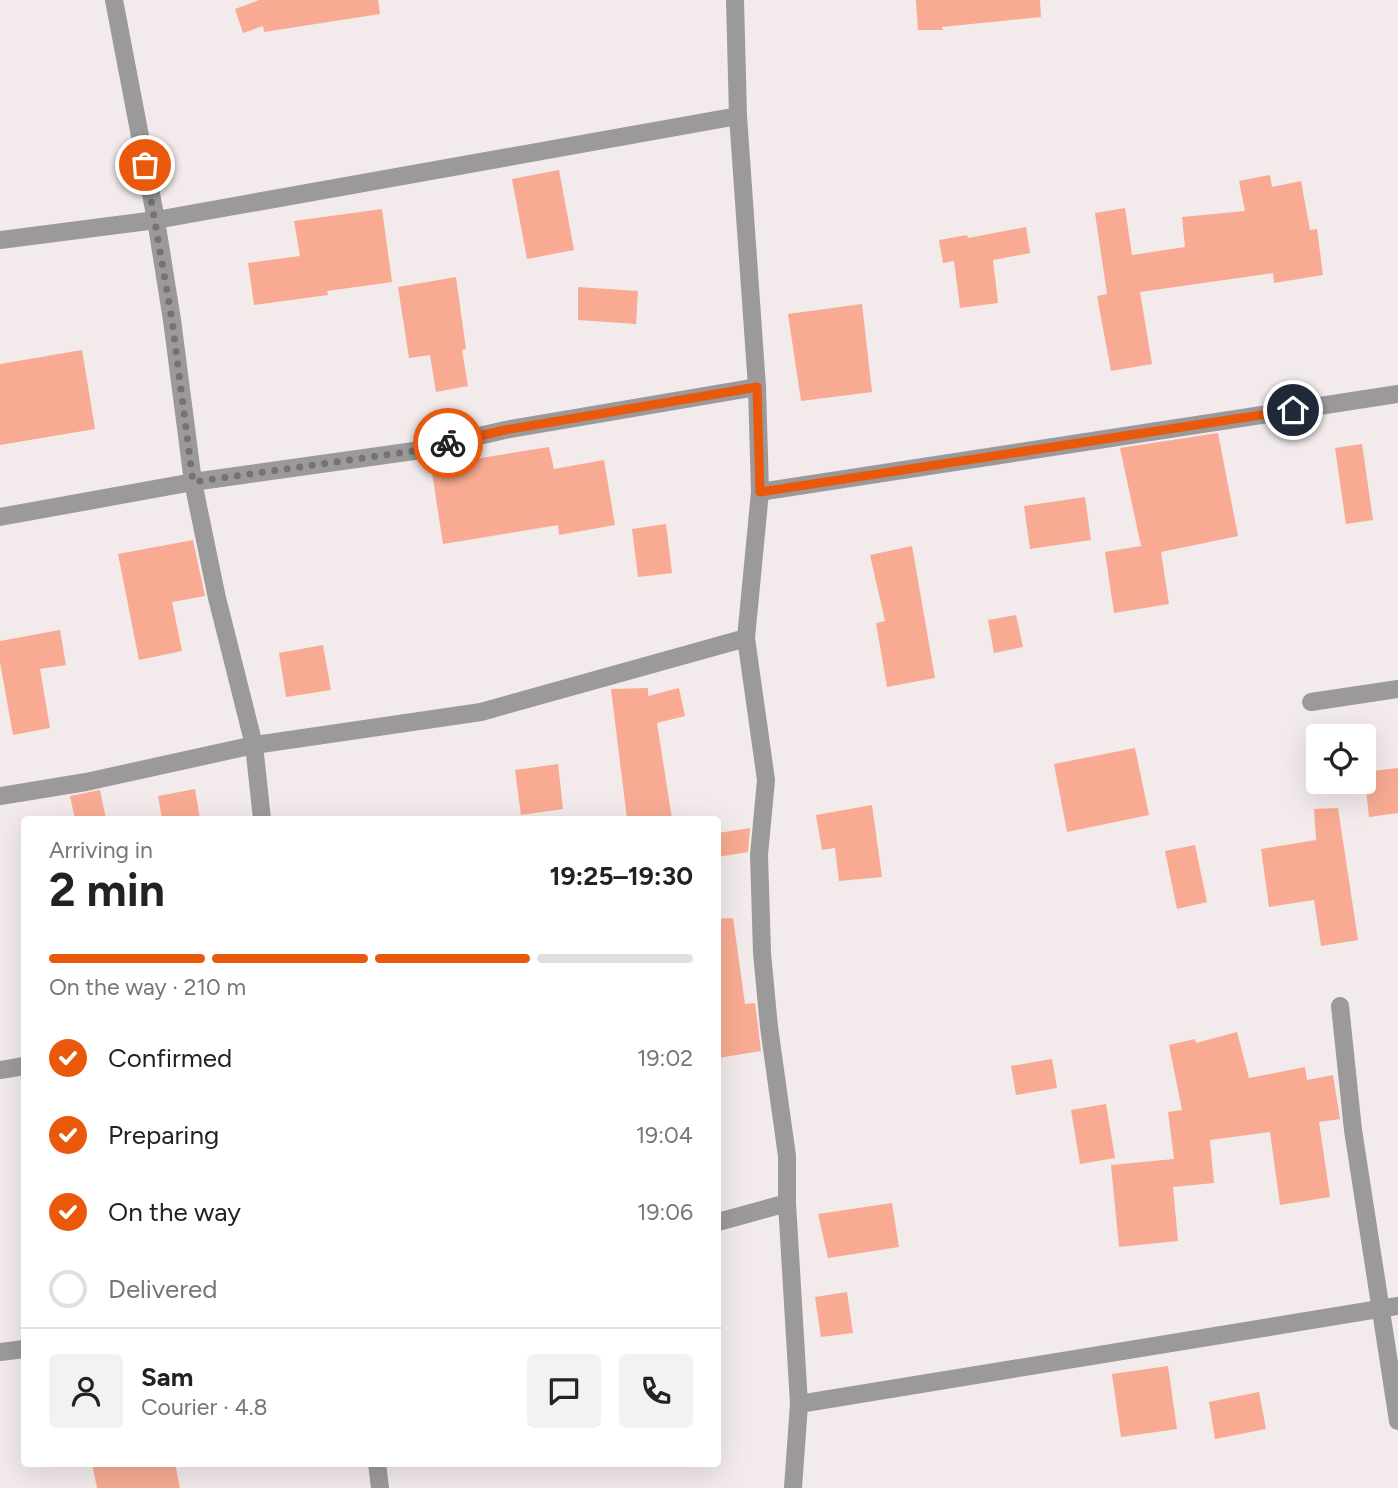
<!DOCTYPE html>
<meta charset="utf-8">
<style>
:root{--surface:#fff;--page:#f2f2f2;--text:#222;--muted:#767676;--line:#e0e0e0;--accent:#ea580c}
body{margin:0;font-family:Figtree,sans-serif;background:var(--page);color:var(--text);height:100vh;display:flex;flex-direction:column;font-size:26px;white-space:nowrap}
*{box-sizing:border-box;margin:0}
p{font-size:23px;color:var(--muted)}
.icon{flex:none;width:38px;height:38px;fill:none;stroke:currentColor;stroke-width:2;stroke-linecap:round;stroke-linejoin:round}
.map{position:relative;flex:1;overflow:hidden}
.details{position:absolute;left:21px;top:816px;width:700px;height:651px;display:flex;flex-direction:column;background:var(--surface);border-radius:7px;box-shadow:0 7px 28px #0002}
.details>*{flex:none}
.controls{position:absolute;left:1306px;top:724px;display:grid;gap:14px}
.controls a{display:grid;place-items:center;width:70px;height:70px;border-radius:7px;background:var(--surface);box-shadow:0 7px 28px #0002;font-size:35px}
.pin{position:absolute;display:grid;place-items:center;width:60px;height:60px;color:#fff;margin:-30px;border:4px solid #fff;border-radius:50%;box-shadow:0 2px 7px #0007}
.courier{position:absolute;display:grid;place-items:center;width:70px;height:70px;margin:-35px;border:5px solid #ea580c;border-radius:50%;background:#fff;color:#222;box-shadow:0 2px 9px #0007}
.overview em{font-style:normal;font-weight:700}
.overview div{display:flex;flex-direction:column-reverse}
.overview{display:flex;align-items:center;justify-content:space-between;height:119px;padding:0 28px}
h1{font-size:46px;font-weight:700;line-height:52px}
.bar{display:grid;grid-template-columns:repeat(4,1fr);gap:10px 7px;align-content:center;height:84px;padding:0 28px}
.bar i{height:9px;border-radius:5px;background:var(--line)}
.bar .active{background:var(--accent)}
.bar p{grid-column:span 4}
.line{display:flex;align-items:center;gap:18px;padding:0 28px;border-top:2px solid var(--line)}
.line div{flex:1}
.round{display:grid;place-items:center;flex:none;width:74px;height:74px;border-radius:7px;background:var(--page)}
ol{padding:0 28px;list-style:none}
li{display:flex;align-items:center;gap:21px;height:77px}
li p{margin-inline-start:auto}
li .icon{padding:7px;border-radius:50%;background:var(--accent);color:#fff;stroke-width:4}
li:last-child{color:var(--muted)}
li i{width:38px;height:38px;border:4px solid var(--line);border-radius:50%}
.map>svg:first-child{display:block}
.building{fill:#f8ab92}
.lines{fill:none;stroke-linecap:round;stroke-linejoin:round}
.minor{stroke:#9c999a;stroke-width:18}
.done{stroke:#767272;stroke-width:7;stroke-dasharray:0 12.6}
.route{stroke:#ea580c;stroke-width:9}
</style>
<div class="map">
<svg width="1398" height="1488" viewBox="0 0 1398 1488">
<rect width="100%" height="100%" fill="#f2eaeb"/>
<!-- building -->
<g class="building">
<path d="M 259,0 L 378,0 L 380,14 L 264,32 L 263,26 L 243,33 L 235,9 Z"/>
<path d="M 916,0 L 1040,0 L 1041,17 L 942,27 L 943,30 L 918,30 Z"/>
<path d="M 559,170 L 574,250 L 527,259 L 512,179 Z"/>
<path d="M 1270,175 L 1272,187 L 1301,181 L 1310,230 L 1317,229 L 1323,275 L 1274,283 L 1273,273 L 1140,292 L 1152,364 L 1111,371 L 1097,296 L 1107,294 L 1095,213 L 1125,208 L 1132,255 L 1185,247 L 1182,217 L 1245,211 L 1239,181 Z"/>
<path d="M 382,209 L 392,282 L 327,291 L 328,295 L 254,305 L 248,263 L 300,256 L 294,221 Z"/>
<path d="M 1026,227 L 1030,253 L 993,260 L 998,303 L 960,308 L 954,261 L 943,263 L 939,240 L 967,235 L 968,238 Z"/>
<path d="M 456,277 L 466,349 L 462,350 L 468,386 L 436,392 L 430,355 L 409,358 L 398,287 Z"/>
<path d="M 578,287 L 638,291 L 636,324 L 578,320 Z"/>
<path d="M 862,304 L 872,392 L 801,401 L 788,314 Z"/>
<path d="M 82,350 L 95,429 L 0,445 L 0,364 Z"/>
<path d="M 1218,433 L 1238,536 L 1161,552 L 1169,604 L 1114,613 L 1105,552 L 1141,546 L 1120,448 Z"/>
<path d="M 1362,444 L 1373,520 L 1346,524 L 1335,448 Z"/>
<path d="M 549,447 L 554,469 L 604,460 L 615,525 L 559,535 L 558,525 L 443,544 L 431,466 Z"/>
<path d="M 1085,497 L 1091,540 L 1030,549 L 1024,506 Z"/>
<path d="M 666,524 L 672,573 L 638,577 L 632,529 Z"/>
<path d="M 193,540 L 205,596 L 172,602 L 182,651 L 139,660 L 118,554 Z"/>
<path d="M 912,546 L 935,678 L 887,687 L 876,623 L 885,621 L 870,555 Z"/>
<path d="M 1016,615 L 1023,647 L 994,653 L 988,620 Z"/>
<path d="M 60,630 L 66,665 L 40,669 L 50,728 L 13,735 L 0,662 L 0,641 Z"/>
<path d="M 323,645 L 331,690 L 286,697 L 279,653 Z"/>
<path d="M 648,688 L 648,696 L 679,688 L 685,716 L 657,723 L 672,819 L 627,819 L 611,689 Z"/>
<path d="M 1135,748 L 1149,815 L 1067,832 L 1054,764 Z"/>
<path d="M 558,764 L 563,809 L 521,815 L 515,770 Z"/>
<path d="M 1398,768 L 1398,813 L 1369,817 L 1364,772 Z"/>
<path d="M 195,789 L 200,819 L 162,819 L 158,796 Z"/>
<path d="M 100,790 L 106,819 L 75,819 L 70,796 Z"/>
<path d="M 872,805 L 882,877 L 839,881 L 835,848 L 822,850 L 816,815 Z"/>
<path d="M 1338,808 L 1358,940 L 1321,946 L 1314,900 L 1269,907 L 1261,849 L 1316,840 L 1314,809 Z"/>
<path d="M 750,828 L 748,852 L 718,857 L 718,833 Z"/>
<path d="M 1195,845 L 1207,902 L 1177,909 L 1165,851 Z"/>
<path d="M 733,918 L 745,1004 L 755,1003 L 761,1051 L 718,1058 L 718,919 Z"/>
<path d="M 1237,1032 L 1249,1078 L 1305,1067 L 1307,1080 L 1333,1075 L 1340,1119 L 1319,1122 L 1330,1197 L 1280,1205 L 1270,1132 L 1210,1140 L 1214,1183 L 1173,1187 L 1178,1241 L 1119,1247 L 1111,1165 L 1174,1159 L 1168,1112 L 1182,1110 L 1169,1045 L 1195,1039 L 1196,1043 Z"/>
<path d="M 1052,1059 L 1057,1088 L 1016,1095 L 1011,1066 Z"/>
<path d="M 1106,1104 L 1115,1158 L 1080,1164 L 1071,1110 Z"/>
<path d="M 892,1203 L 899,1247 L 828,1258 L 818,1214 Z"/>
<path d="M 847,1292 L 853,1333 L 821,1337 L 815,1297 Z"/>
<path d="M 1168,1366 L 1177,1429 L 1121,1437 L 1112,1374 Z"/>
<path d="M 1259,1392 L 1266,1429 L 1215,1439 L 1209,1402 Z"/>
<path d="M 92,1463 L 175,1463 L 180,1488 L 97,1488 Z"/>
</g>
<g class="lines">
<!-- minor -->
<g class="minor">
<path d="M 114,0 L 156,220 L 172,320 L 193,482 L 217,598 L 254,745 L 262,819"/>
<path d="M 735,0 L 738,116 L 757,387 L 760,492 L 746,638 L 766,780 L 759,855 L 762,953 L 769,1027 L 787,1156 L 787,1203 L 799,1404 L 793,1488"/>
<path d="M 0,240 L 156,220 L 738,116"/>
<path d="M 760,492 L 1398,394"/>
<path d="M 0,517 L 193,482 L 414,451 L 505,430 L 757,387"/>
<path d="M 1311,702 L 1398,689"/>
<path d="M 0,796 L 86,782 L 254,745 L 481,712 L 746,638"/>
<path d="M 1340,1006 L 1353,1130 L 1398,1421"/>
<path d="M 0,1070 L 24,1066"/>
<path d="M 718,1222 L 787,1203"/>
<path d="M 0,1352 L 24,1349"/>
<path d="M 799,1404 L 1398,1306"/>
<path d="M 377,1463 L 380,1488"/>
</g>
</g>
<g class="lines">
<!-- done -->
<path class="done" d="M 145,165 L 172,320 L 193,482 L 414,451 L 448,443"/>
<!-- route -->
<path class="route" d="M 448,443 L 505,430 L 757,387 L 760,492 L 1293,410"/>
</g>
</svg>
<div class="controls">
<a><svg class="icon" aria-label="locate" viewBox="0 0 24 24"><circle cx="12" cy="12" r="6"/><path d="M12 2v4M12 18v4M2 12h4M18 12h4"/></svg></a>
</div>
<div class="pin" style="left:145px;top:165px;background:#ea580c"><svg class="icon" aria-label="bag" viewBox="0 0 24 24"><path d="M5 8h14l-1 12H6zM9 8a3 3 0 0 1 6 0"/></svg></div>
<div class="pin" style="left:1293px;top:410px;background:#1f2937"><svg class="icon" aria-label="home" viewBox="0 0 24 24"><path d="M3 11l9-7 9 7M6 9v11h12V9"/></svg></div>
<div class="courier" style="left:448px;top:443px"><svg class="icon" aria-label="bike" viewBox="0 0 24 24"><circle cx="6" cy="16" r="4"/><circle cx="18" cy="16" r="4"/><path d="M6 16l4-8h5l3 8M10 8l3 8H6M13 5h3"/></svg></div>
<section class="details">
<div class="overview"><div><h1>2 min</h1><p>Arriving in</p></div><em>19:25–19:30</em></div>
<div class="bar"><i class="active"></i><i class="active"></i><i class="active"></i><i></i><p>On the way · 210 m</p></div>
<ol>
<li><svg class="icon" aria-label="check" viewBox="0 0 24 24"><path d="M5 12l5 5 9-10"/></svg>Confirmed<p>19:02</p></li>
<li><svg class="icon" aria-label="check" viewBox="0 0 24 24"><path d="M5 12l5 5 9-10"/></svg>Preparing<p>19:04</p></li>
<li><svg class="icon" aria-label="check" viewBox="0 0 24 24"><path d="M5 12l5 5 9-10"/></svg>On the way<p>19:06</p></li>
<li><i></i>Delivered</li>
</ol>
<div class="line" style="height:126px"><a class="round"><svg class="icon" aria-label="person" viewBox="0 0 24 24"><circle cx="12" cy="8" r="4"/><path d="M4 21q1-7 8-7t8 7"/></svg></a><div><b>Sam</b><p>Courier · 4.8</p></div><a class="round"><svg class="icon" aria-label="chat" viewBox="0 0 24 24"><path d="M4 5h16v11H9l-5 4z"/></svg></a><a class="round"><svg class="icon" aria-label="phone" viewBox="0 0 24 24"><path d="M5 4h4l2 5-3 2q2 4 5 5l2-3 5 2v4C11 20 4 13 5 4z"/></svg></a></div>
</section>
</div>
